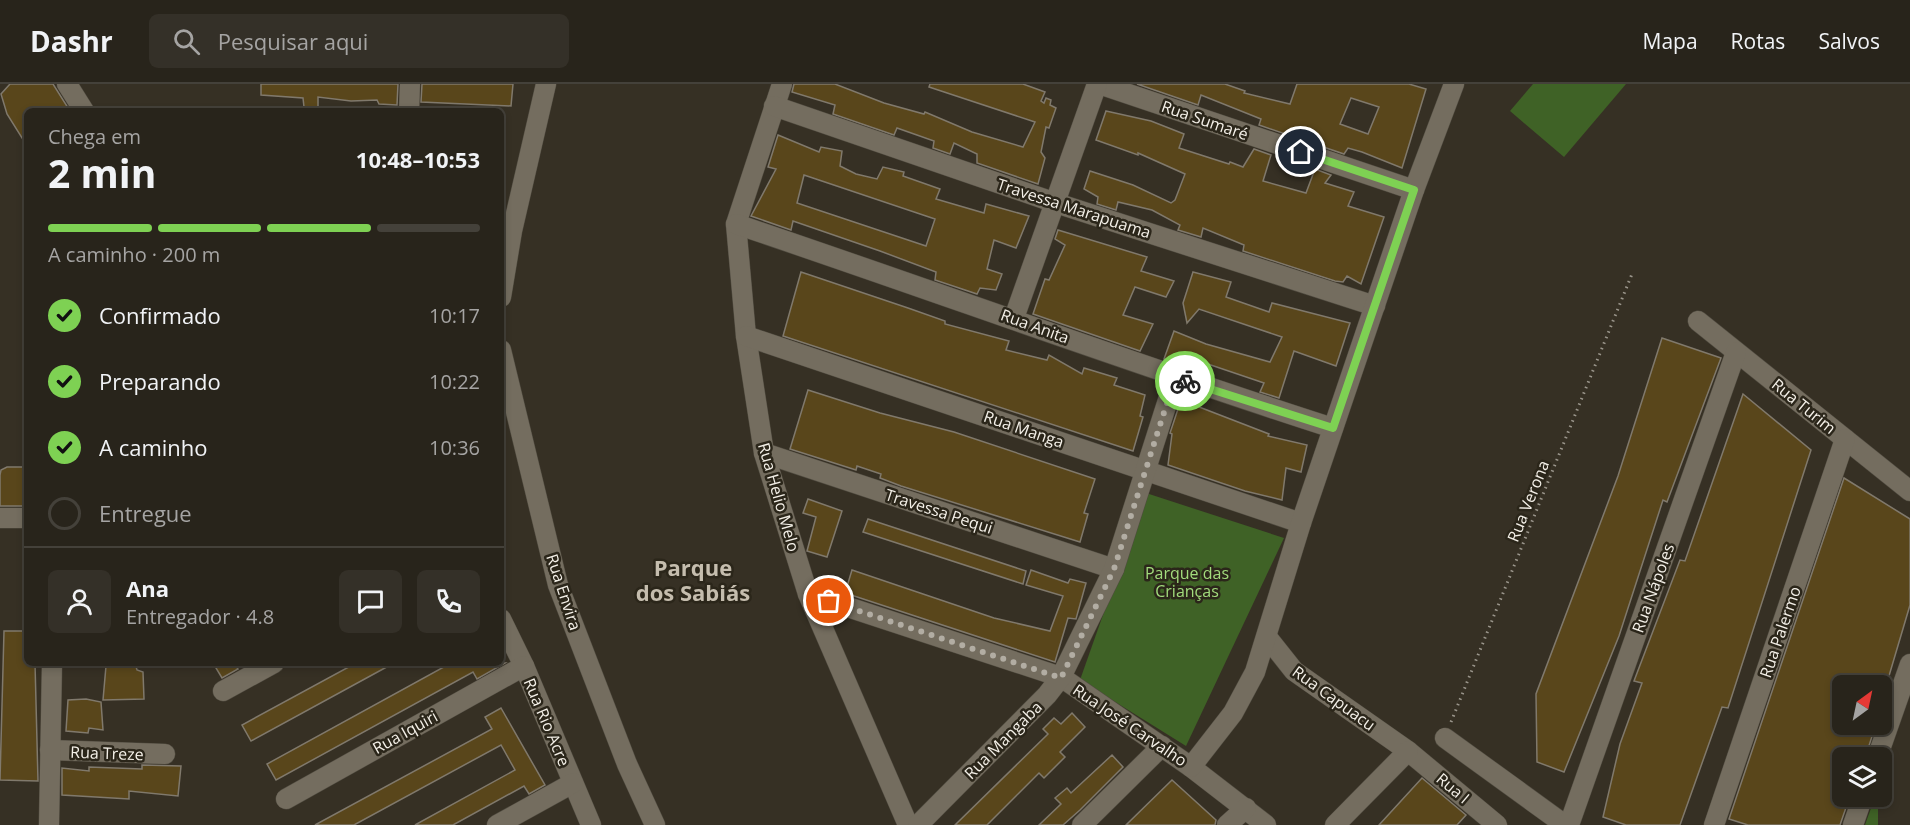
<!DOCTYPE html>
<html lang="pt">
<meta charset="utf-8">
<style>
:root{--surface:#28241b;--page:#343028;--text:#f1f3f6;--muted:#a5a4a3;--line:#44413a;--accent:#7ed153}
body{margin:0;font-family:"Open Sans",sans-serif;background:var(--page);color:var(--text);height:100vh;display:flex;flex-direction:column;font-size:22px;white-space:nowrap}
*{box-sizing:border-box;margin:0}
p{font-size:20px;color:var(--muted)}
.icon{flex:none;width:33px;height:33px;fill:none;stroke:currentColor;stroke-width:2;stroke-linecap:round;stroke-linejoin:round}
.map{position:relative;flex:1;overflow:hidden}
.drawer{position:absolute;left:24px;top:24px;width:480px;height:558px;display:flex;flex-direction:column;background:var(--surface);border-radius:9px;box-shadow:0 3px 9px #0003,0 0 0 2px var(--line)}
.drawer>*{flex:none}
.needle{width:39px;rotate:33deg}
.tools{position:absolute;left:1832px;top:591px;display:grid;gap:12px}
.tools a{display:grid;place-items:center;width:60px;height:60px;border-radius:9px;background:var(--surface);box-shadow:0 3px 9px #0003,0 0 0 2px var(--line);font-size:30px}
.pin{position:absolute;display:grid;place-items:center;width:51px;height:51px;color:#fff;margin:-26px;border:3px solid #fff;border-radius:50%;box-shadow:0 2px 6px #0007}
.courier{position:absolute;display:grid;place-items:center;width:60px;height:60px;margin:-30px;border:4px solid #7ed153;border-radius:50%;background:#fff;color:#222;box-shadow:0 2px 8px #0007}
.overview em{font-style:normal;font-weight:700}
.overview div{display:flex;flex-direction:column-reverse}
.overview{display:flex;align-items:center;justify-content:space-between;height:102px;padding:0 24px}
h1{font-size:39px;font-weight:700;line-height:45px}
.bar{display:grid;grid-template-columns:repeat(4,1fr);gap:9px 6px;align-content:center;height:72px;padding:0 24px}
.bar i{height:8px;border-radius:4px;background:var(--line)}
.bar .selected{background:var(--accent)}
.bar p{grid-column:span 4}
.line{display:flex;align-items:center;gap:15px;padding:0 24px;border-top:2px solid var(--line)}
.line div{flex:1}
.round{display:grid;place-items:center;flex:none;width:63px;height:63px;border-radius:9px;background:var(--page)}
ol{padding:0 24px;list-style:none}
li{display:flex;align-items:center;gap:18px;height:66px}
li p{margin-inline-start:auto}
li .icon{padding:6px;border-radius:50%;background:var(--accent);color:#111;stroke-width:4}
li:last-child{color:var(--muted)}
li i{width:33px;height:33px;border:3px solid var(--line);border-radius:50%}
header{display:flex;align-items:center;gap:36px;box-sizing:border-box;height:84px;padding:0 30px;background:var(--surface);border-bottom:2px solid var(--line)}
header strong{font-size:28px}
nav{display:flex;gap:33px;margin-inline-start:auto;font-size:21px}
.search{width:420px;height:54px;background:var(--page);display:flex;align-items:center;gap:15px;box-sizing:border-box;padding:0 21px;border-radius:9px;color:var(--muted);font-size:22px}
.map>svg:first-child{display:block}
.green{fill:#3f6226}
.building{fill:#59461b;stroke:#80796c;stroke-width:1.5;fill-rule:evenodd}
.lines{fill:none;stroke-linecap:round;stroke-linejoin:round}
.minor-casing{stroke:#514c41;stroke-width:21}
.path{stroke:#9b968c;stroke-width:3;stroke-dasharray:1.5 4.5;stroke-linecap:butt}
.minor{stroke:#746d5f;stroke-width:20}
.done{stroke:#b2ada3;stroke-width:6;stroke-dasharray:0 10.8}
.route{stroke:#7ed153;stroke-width:8}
.labels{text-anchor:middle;stroke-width:5;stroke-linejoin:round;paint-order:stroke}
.street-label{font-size:16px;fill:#f4f0e8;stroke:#2b261a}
.park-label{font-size:16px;fill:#a2db7c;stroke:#2b261a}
.district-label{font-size:22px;font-weight:bold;fill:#c5bdae;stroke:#2b261a}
</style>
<header>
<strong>Dashr</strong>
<div class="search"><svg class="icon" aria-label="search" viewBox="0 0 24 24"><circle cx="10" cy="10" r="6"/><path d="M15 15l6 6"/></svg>Pesquisar aqui</div>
<nav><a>Mapa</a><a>Rotas</a><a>Salvos</a></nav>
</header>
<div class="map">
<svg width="1910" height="741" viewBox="0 0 1910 741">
<rect width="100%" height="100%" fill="#363024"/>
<!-- green -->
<g class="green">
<path d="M 1533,0 L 1626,0 L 1564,73 L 1510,27 Z"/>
<path d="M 1146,409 L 1284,454 L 1186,662 L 1080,596 Z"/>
<path d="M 1875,713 L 1878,713 L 1878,741 L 1865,741 Z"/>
</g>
<!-- building -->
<g class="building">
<path d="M 10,0 L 53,0 L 70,27 L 27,27 L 27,62 L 7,30 L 1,10 Z"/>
<path d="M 261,0 L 398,0 L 397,21 L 379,20 L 377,16 L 351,17 L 318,13 L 318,23 L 304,23 L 303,14 L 261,11 Z"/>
<path d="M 422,0 L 513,0 L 511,22 L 421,18 Z"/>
<path d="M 794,0 L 835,0 L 884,19 L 924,30 L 925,28 L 972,48 L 1023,63 L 1035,38 L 929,3 L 930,0 L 1023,0 L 1045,8 L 1041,17 L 1044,19 L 1046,14 L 1051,16 L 1050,21 L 1056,24 L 1049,44 L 1046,43 L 1041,68 L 1045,74 L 1038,100 L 977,79 L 977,70 L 954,59 L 950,70 L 933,64 L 934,57 L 897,44 L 894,51 L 833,30 L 835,21 L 792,8 Z"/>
<path d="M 1137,0 L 1225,0 L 1245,7 L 1244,9 L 1290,20 L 1297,0 L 1409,0 L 1426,5 L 1402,84 L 1362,68 L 1348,64 L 1344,70 L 1259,41 L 1261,35 L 1201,11 L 1198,21 ZM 1351,14 L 1379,23 L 1368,50 L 1340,40 Z"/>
<path d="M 1106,27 L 1151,37 L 1184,50 L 1179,64 L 1229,80 L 1230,78 L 1243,83 L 1254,65 L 1271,71 L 1263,97 L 1306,109 L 1315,85 L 1331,91 L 1325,99 L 1354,108 L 1348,122 L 1384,133 L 1361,200 L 1347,192 L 1343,198 L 1335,197 L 1243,167 L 1244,161 L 1203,144 L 1201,153 L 1178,146 L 1180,141 L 1152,126 L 1118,118 L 1116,126 L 1097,120 L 1098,113 L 1084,105 L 1090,87 L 1133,101 L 1171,119 L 1175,116 L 1185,90 L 1138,69 L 1138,71 L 1096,56 Z"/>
<path d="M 778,51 L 819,68 L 821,63 L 842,67 L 840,82 L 856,90 L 877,95 L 883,83 L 904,88 L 903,92 L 940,105 L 936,115 L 984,129 L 986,120 L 1029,132 L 1016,164 L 994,156 L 987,185 L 1002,190 L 996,206 L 980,204 L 977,210 L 935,196 L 936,188 L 880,167 L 793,137 L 791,146 L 751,132 L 776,85 L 768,83 ZM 804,91 L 935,135 L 926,162 L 797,119 Z"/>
<path d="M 1058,146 L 1147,173 L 1141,187 L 1174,197 L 1166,213 L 1135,203 L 1123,231 L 1153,240 L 1140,267 L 1033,230 L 1045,195 L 1049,196 L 1065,161 L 1055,155 Z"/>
<path d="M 801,188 L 908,224 L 945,237 L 945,240 L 1009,257 L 1006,266 L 1047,276 L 1049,271 L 1082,290 L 1084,284 L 1117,294 L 1114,301 L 1145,311 L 1140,332 L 1143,333 L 1133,367 L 783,252 Z"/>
<path d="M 1193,188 L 1231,198 L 1226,213 L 1269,228 L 1272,219 L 1350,239 L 1336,282 L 1294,267 L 1279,314 L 1260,308 L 1264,299 L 1199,277 L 1197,286 L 1164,275 L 1174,247 L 1206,260 L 1270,278 L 1282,253 L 1199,225 L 1187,239 L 1183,219 Z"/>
<path d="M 1662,254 L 1721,274 L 1667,418 L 1663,416 L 1619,552 L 1564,688 L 1537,678 L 1536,610 L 1618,392 Z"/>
<path d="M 808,306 L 880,329 L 954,348 L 1095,395 L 1084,429 L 1088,430 L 1080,458 L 901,402 L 880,394 L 881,390 L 857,382 L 856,386 L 790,365 Z"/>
<path d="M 1743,310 L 1811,366 L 1728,624 L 1722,623 L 1680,741 L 1626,741 L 1603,733 L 1620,660 L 1642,599 L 1634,597 L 1680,476 L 1685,477 Z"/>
<path d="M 1181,316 L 1269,350 L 1268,352 L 1307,361 L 1301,388 L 1286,384 L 1282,416 L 1245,407 L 1168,381 L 1172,350 L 1170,349 Z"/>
<path d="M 7,383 L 27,383 L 25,422 L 0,422 L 0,391 L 1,386 Z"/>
<path d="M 1844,394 L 1910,435 L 1910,521 L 1886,602 L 1842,602 L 1842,640 L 1876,640 L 1865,674 L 1842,674 L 1842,712 L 1850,712 L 1840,741 L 1748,741 L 1729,735 Z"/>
<path d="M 808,415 L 842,427 L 827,473 L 807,467 L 816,433 L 803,429 Z"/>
<path d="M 868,435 L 1026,487 L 1023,500 L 863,448 Z"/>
<path d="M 852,486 L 994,534 L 1050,547 L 1063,512 L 1026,501 L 1031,486 L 1068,499 L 1070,495 L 1086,499 L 1076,535 L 1068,534 L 1055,578 L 845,509 Z"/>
<path d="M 4,547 L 26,547 L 27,579 L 35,579 L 38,697 L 0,696 Z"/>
<path d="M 117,579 L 135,579 L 137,586 L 143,588 L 144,615 L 103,616 L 106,582 L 117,583 Z"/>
<path d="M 213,579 L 234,579 L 238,585 L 222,594 Z"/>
<path d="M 356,579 L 394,579 L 251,657 L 242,641 Z"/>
<path d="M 451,579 L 505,579 L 477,595 L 473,588 L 276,696 L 267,680 Z"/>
<path d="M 86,615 L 101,618 L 103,646 L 89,644 L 88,649 L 66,647 L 68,616 Z"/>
<path d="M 501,624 L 545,701 L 529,710 L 524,702 L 453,741 L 415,741 L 515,686 L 501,661 L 354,741 L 315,741 L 492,645 L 485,633 Z"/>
<path d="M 1072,629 L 1085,643 L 1060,668 L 1065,673 L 1044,694 L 1039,689 L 987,741 L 955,741 L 1048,650 L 1043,645 L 1054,634 L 1061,640 Z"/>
<path d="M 1112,671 L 1123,683 L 1080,726 L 1063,741 L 1039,741 L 1061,720 L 1055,714 L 1067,704 L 1071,709 Z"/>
<path d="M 142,681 L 181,682 L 178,712 L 129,707 L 129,715 L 62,711 L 62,684 L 89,687 L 89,683 L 142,685 Z"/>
<path d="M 1422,694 L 1466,731 L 1457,741 L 1379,741 Z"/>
<path d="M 1172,696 L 1216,736 L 1215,741 L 1126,741 Z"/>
</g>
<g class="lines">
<!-- minor casing -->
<g class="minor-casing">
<g id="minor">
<path d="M 67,0 L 84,27"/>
<path d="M 782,0 L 736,140 L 746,252 L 764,369 L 808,510 L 908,741"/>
<path d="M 1099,0 L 1414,106"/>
<path d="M 774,22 L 1056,119 L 1375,222"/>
<path d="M 409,27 L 410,0"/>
<path d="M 736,140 C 935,207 1133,280 1333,344"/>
<path d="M 501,213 L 512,147 L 546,0"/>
<path d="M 1014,234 L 1097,0"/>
<path d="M 1698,237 L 1910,407"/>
<path d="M 746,252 L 1301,439"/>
<path d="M 501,266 L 558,501 L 627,680 L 655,741"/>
<path d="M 764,369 L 1114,485"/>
<path d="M 0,434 L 27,434"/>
<path d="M 808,510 L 1061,593 L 1191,683 L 1266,741"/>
<path d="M 501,535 L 524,582 L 591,741"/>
<path d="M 1267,553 L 1294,587 L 1408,667 L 1497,741"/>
<path d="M 223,607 L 274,579"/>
<path d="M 1445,654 L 1565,741"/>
<path d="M 50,666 L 165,670"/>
<path d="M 1877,674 L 1910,580"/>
<path d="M 1191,683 L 1233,629 L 1255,588 L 1301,439 L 1414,106 L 1454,0"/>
<path d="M 286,715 L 524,582"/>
<path d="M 49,741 L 52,579"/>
<path d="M 497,741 L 573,699"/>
<path d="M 918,741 L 1047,611 L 1061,593 L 1114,485 L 1175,294"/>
<path d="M 1082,741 L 1162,662"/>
<path d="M 1227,741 L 1246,724"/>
<path d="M 1335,741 L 1408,667"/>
<path d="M 1569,741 L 1736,268"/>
<path d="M 1714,741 L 1845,355"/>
<path d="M 1853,741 L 1863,712"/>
</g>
</g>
<!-- path -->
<path class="path" d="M 1451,638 L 1632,190"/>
<!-- minor -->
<use href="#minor" class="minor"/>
</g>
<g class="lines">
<!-- done -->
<path class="done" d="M 829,517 L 1061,594 L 1114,485 L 1175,294 L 1185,297"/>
<!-- route -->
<path class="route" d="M 1185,297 L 1333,344 L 1414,106 L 1301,68"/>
</g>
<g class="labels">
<!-- street labels -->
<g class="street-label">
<text transform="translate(1205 36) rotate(19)" y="6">Rua Sumaré</text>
<text transform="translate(1074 124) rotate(18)" y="6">Travessa Marapuama</text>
<text transform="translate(1035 242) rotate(20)" y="6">Rua Anita</text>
<text transform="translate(1804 322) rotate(39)" y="6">Rua Turim</text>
<text transform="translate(1024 345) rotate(19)" y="6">Rua Manga</text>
<text transform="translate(779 413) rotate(74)" y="6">Rua Helio Melo</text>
<text transform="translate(1528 417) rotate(-68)" y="6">Rua Verona</text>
<text transform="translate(939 427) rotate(18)" y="6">Travessa Pequi</text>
<text transform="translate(1653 504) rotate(-70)" y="6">Rua Nápoles</text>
<text transform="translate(564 508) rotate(72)" y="6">Rua Envira</text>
<text transform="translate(1780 548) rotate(-71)" y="6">Rua Palermo</text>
<text transform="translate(1334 614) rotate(36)" y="6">Rua Capuacu</text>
<text transform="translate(547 638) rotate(67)" y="6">Rua Rio Acre</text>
<text transform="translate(1130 641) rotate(34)" y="6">Rua José Carvalho</text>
<text transform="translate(405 648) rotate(-29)" y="6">Rua Iquiri</text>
<text transform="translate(1003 656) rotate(-45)" y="6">Rua Mangaba</text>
<text transform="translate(107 669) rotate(2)" y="6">Rua Treze</text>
<text transform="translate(1453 704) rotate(40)" y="6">Rua I</text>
</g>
<!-- park labels -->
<g class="park-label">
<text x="1187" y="495">Parque das<tspan x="1187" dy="18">Crianças</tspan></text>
</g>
<!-- district labels -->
<g class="district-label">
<text x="693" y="492">Parque<tspan x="693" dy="25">dos Sabiás</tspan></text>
</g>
</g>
</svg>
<div class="tools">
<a><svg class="needle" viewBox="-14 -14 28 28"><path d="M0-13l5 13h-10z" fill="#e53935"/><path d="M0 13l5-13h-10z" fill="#a5a4a3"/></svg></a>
<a><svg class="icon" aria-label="layers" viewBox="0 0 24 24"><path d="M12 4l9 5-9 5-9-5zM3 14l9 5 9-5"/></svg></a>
</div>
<div class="pin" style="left:829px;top:517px;background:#ea580c"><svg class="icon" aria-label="bag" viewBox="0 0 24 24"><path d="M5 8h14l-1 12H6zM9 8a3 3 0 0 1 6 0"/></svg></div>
<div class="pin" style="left:1301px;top:68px;background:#1f2937"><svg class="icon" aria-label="home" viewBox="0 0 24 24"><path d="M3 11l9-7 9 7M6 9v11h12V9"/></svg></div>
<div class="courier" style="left:1185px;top:297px"><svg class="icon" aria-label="bike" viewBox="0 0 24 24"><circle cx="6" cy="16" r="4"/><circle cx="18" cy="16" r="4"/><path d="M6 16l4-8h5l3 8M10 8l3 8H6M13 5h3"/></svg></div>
<section class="drawer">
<div class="overview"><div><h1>2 min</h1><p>Chega em</p></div><em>10:48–10:53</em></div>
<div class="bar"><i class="selected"></i><i class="selected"></i><i class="selected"></i><i></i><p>A caminho · 200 m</p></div>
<ol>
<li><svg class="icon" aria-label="check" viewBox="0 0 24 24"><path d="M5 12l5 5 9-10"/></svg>Confirmado<p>10:17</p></li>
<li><svg class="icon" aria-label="check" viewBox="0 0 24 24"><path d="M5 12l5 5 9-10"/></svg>Preparando<p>10:22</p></li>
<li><svg class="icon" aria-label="check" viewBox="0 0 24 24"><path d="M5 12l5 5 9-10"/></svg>A caminho<p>10:36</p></li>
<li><i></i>Entregue</li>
</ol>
<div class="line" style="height:108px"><a class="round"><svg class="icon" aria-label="person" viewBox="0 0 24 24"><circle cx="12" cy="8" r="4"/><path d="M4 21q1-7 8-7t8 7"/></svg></a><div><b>Ana</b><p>Entregador · 4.8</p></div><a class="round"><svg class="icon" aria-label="chat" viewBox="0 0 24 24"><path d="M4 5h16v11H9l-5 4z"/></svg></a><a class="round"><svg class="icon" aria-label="phone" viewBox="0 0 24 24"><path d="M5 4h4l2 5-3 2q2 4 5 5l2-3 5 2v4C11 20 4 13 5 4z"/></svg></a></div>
</section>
</div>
